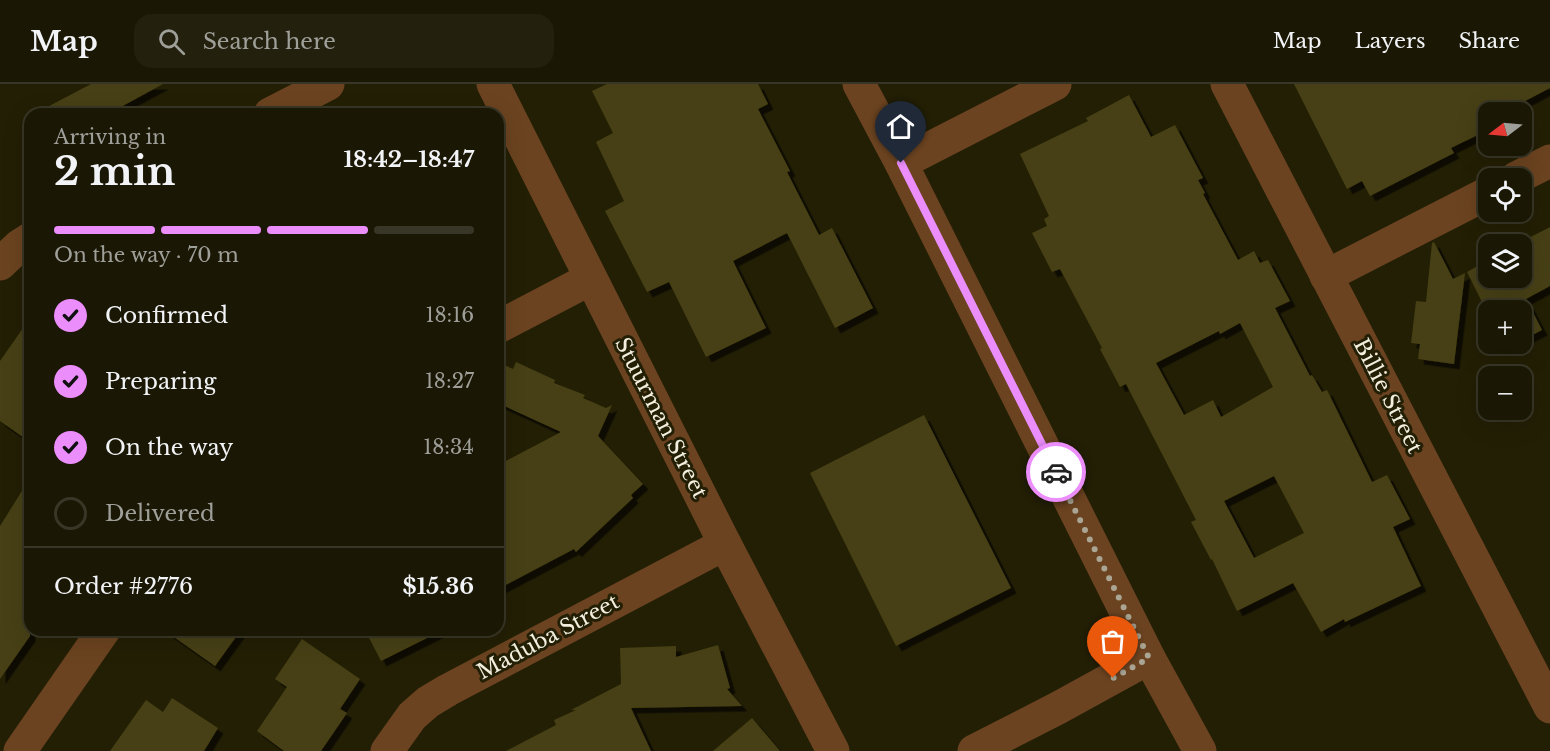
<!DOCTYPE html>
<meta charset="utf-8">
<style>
:root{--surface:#1a1704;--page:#23200e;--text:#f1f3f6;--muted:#9f9f9a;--line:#383626;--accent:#eb8dfb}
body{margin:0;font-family:"Libre Baskerville",serif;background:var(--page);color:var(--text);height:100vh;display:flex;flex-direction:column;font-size:22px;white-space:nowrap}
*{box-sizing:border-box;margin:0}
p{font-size:20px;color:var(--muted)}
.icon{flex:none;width:33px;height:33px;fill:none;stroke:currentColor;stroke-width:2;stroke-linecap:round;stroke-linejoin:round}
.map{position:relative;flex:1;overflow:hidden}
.panel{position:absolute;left:24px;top:24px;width:480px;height:528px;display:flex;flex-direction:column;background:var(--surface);border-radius:18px;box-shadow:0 6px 24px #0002,0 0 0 2px var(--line)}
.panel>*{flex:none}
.needle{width:39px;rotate:254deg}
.fabs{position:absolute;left:1478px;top:18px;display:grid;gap:12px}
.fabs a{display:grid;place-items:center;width:54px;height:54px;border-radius:12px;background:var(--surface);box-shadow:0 6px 24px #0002,0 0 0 2px var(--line);font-size:30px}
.pin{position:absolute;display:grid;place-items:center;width:51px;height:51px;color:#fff;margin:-62px -26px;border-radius:50% 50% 50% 0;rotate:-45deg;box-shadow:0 0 6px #0007}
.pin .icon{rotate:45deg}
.courier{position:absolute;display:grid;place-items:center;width:60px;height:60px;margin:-30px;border:4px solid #eb8dfb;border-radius:50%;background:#fff;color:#222;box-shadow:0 2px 8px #0007}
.summary em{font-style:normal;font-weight:800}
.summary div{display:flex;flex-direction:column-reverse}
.summary{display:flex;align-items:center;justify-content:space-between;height:102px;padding:0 30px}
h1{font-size:39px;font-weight:800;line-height:45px}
.bar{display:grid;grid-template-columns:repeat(4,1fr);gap:9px 6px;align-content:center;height:72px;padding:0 30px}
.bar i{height:8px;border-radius:4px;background:var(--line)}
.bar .current{background:var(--accent)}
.bar p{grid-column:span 4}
.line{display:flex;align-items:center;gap:15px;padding:0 30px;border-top:2px solid var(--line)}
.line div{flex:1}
ol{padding:0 30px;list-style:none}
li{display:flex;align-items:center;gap:18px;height:66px}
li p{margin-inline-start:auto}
li .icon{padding:6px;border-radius:50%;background:var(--accent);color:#111;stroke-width:4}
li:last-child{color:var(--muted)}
li i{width:33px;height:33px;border:3px solid var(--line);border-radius:50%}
header{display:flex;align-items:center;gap:36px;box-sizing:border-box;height:84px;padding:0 30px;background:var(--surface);border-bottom:2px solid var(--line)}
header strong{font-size:28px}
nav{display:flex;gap:33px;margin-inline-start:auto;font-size:21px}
.search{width:420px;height:54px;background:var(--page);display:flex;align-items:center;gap:15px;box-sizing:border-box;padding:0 21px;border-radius:18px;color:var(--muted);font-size:22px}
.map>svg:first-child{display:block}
.building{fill:#474013;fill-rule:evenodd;filter:url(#shadow)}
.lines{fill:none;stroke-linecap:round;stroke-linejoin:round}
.minor{stroke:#6b4320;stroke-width:33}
.done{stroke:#aaa693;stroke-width:6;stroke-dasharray:0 10.8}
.route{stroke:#eb8dfb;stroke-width:8}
.labels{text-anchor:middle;stroke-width:6;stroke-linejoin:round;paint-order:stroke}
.street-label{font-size:21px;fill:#f2efdf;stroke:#231f05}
</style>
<header>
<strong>Map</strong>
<div class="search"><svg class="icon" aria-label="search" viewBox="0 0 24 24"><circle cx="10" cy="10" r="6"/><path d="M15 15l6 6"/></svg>Search here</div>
<nav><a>Map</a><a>Layers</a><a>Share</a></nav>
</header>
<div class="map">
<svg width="1550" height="667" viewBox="0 0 1550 667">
<defs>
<filter id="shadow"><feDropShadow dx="5.5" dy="5.5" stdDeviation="0" flood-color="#0009"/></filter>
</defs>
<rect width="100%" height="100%" fill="#231f05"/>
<!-- building -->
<g class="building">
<path d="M 91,0 L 163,0 L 108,30 L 34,30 Z"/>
<path d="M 607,0 L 758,0 L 768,20 L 758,25 L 790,87 L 787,88 L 819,151 L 832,144 L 873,224 L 835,244 L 787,149 L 733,177 L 766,244 L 706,273 L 669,198 L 647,208 L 605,127 L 624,117 L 596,58 L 613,49 L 592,7 Z"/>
<path d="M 1294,0 L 1550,0 L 1550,4 L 1504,28 L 1488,28 L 1488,46 L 1451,64 L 1454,69 L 1370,112 L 1362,97 L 1347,105 Z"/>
<path d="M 1129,11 L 1151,53 L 1175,41 L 1203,94 L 1198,96 L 1205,109 L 1203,110 L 1238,176 L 1254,167 L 1260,179 L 1268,176 L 1290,217 L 1275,224 L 1310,292 L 1312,291 L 1322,308 L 1327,306 L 1372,398 L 1387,391 L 1410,435 L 1393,443 L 1421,502 L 1345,538 L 1344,535 L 1321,548 L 1293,499 L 1237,527 L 1212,475 L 1211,476 L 1191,438 L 1196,436 L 1126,300 L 1120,303 L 1100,265 L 1102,264 L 1060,185 L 1052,188 L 1032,149 L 1047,142 L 1044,135 L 1049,132 L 1020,70 L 1088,37 L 1086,34 ZM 1240,239 L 1273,303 L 1221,333 L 1213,316 L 1184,331 L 1156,279 L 1219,247 L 1220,250 ZM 1274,392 L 1304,449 L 1254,474 L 1224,417 Z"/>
<path d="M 1550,143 L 1550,202 L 1526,215 L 1542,246 L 1521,257 L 1521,226 L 1488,226 L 1488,230 L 1467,188 L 1488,176 L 1488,194 L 1521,194 L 1521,160 L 1517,160 Z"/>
<path d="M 1434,158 L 1453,195 L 1465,189 L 1454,280 L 1418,275 L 1420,260 L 1411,259 L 1416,217 L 1426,218 L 1432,159 Z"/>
<path d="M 30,234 L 30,358 L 0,337 L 0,277 Z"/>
<path d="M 498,278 L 513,285 L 516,278 L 555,296 L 554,299 L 585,311 L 583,314 L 606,324 L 612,321 L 598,352 L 643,400 L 631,411 L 633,414 L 576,468 L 574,465 L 498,505 L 498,381 L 561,348 L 498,319 Z"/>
<path d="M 924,331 L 1011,504 L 896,562 L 810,389 Z"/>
<path d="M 30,394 L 30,552 L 0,595 L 0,442 Z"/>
<path d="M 164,546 L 241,546 L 215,582 Z"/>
<path d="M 365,546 L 443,546 L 381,577 Z"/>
<path d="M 302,555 L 360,595 L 340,625 L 347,629 L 321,667 L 284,667 L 257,647 L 287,603 L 275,595 Z"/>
<path d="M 718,561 L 730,604 L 727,605 L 742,622 L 631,624 L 651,667 L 506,667 L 556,641 L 554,636 L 576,626 L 571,626 L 621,600 L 620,564 L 676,562 L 676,573 Z"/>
<path d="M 172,614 L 218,644 L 204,667 L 110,667 L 146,616 L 163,628 Z"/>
<path d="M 752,634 L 780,667 L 713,667 Z"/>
</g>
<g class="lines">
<!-- minor -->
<g class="minor">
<path d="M 493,0 L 725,460 L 833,667"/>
<path d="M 859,0 L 901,79 L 1149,574 L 1200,667"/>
<path d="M 1227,0 L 1550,623"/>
<path d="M 270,30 L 328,0"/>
<path d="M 901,79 L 1055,0"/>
<path d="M 1516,94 L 1550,77"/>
<path d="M 0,180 L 19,162 L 30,155"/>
<path d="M 1326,192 L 1488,109"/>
<path d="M 498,243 L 590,195"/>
<path d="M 20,667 L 104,546"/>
<path d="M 387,667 L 412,632 L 428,618 L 448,606 L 725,460"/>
<path d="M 974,667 L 1058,624 L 1149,574"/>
</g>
</g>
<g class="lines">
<!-- done -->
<path class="done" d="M 1056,388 L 1149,574 L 1113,594"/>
<!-- route -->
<path class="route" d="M 901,79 L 1056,388"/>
</g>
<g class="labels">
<!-- street labels -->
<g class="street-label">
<text transform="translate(1388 312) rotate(63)" y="7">Billie Street</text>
<text transform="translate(661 334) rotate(63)" y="7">Stuurman Street</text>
<text transform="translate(548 553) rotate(-28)" y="7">Maduba Street</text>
</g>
</g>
</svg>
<div class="fabs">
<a><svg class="needle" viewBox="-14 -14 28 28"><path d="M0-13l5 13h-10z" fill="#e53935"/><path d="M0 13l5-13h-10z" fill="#9f9f9a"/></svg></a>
<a><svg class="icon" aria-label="locate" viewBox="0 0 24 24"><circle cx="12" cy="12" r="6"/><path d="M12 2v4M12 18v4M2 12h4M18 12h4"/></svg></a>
<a><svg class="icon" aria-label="layers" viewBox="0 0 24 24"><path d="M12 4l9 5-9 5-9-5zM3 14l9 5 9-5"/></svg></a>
<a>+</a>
<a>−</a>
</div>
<div class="pin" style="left:1113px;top:594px;background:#ea580c"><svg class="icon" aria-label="bag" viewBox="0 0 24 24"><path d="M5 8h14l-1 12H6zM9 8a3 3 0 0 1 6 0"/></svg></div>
<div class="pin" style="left:901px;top:79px;background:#1f2937"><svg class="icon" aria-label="home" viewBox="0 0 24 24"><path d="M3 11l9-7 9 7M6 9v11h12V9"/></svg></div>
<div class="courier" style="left:1056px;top:388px"><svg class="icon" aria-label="car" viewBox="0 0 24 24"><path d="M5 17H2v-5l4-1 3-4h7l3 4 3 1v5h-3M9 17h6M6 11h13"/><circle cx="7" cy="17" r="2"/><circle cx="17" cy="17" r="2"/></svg></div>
<section class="panel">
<div class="summary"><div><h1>2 min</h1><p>Arriving in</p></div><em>18:42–18:47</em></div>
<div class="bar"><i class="current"></i><i class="current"></i><i class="current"></i><i></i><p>On the way · 70 m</p></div>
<ol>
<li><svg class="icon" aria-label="check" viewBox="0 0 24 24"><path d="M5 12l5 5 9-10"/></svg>Confirmed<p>18:16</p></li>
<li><svg class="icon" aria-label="check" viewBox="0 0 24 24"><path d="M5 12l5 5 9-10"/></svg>Preparing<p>18:27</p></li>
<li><svg class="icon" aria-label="check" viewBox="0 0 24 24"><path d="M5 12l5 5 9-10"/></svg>On the way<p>18:34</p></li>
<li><i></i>Delivered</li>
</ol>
<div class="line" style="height:78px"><div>Order #2776</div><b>$15.36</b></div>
</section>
</div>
